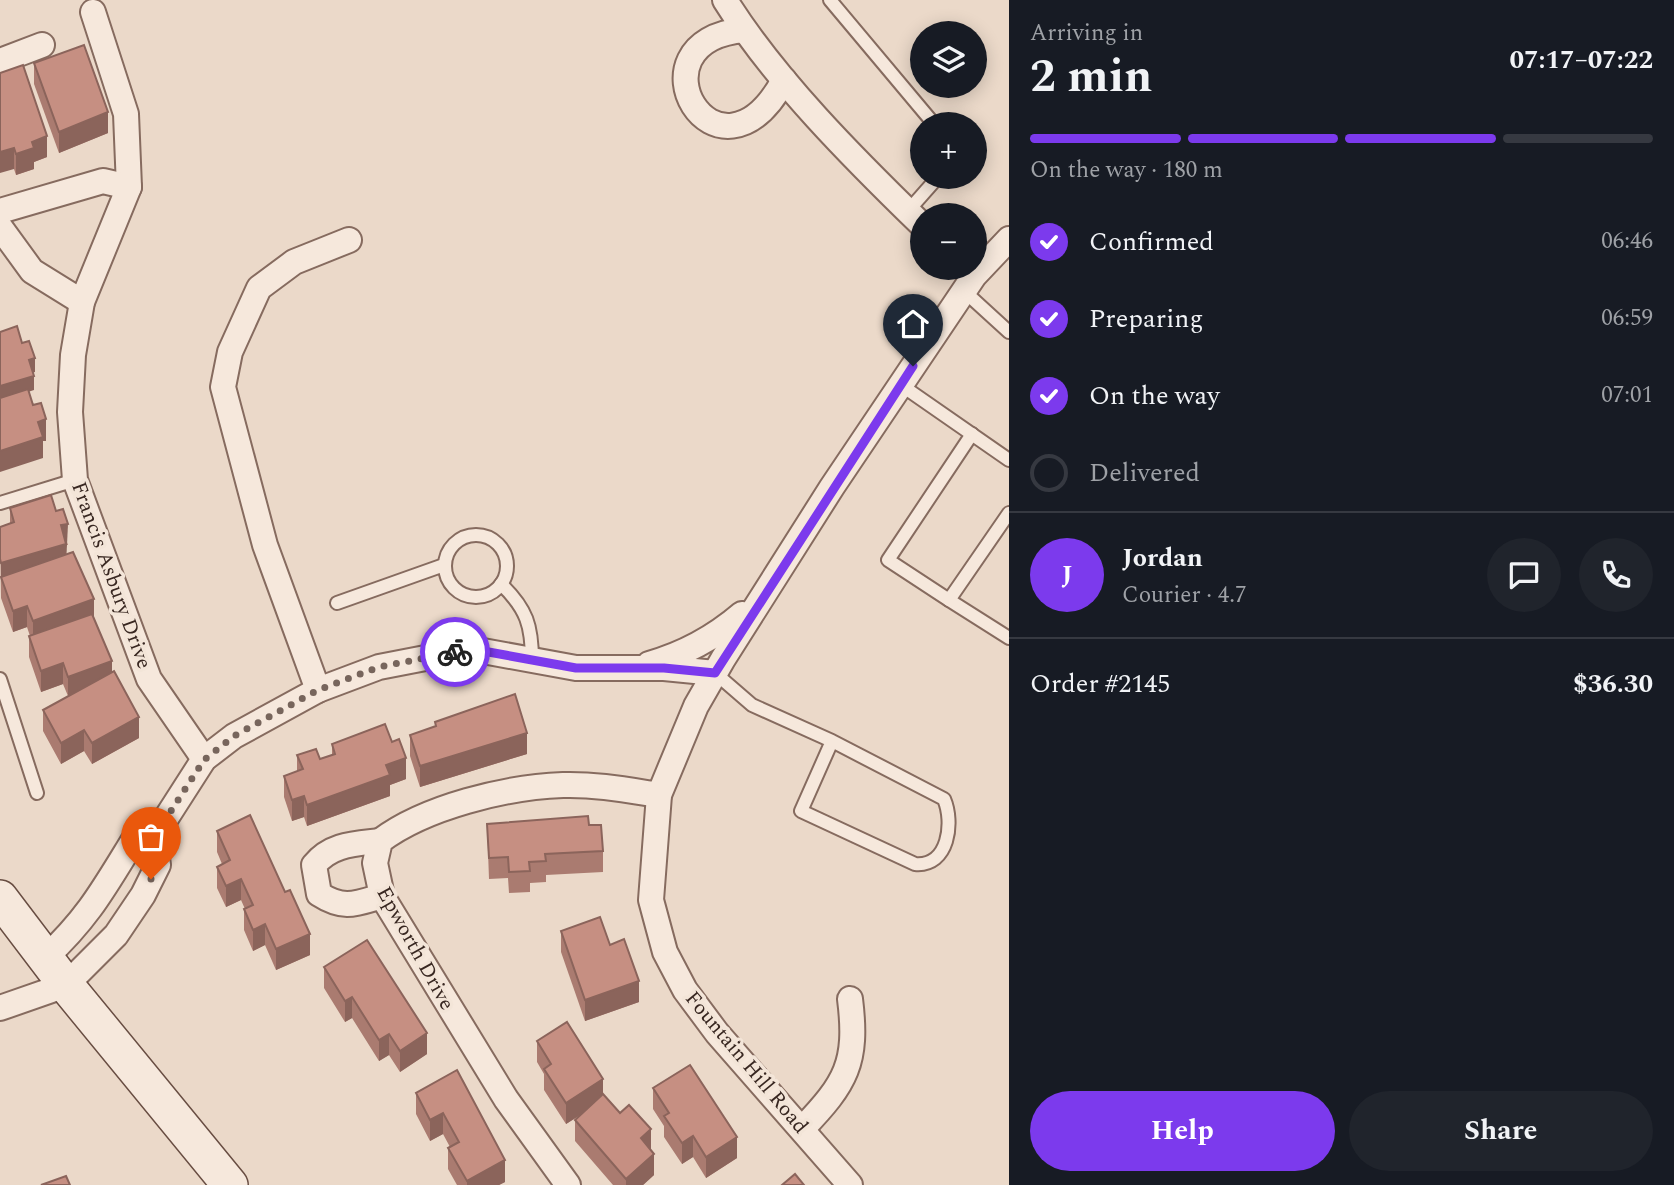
<!DOCTYPE html>
<meta charset="utf-8">
<style>
:root{--surface:#171b24;--page:#20242c;--text:#f1f3f6;--muted:#9ea1a6;--line:#363941;--accent:#7c3aed}
body{margin:0;font-family:Spectral,serif;background:var(--page);color:var(--text);height:100vh;display:flex;flex-direction:column;font-size:26px;white-space:nowrap}
*{box-sizing:border-box;margin:0}
p{font-size:23px;color:var(--muted)}
.icon{flex:none;width:38px;height:38px;fill:none;stroke:currentColor;stroke-width:2;stroke-linecap:round;stroke-linejoin:round}
.map{position:relative;flex:1;overflow:hidden}
.details{display:flex;flex-direction:column;background:var(--surface);width:665px}
.details>*{flex:none}
.fabs{position:absolute;left:910px;top:21px;display:grid;gap:14px}
.fabs a{display:grid;place-items:center;width:77px;height:77px;border-radius:50%;background:var(--surface);box-shadow:0 4px 18px #0003;font-size:35px}
.pin{position:absolute;display:grid;place-items:center;width:60px;height:60px;color:#fff;margin:-72px -30px;border-radius:50% 50% 50% 0;rotate:-45deg;box-shadow:0 0 7px #0007}
.pin .icon{rotate:45deg}
.courier{position:absolute;display:grid;place-items:center;width:70px;height:70px;margin:-35px;border:5px solid #7c3aed;border-radius:50%;background:#fff;color:#222;box-shadow:0 2px 9px #0007}
.overview em{font-style:normal;font-weight:700}
.overview div{display:flex;flex-direction:column-reverse}
.overview{display:flex;align-items:center;justify-content:space-between;height:119px;padding:0 21px}
h1{font-size:46px;font-weight:700;line-height:52px}
.bar{display:grid;grid-template-columns:repeat(4,1fr);gap:10px 7px;align-content:center;height:84px;padding:0 21px}
.bar i{height:9px;border-radius:5px;background:var(--line)}
.bar .on{background:var(--accent)}
.bar p{grid-column:span 4}
.line{display:flex;align-items:center;gap:18px;padding:0 21px;border-top:2px solid var(--line)}
.line div{flex:1}
.round{display:grid;place-items:center;flex:none;width:74px;height:74px;border-radius:37px;background:var(--page)}
ol{padding:0 21px;list-style:none}
li{display:flex;align-items:center;gap:21px;height:77px}
li p{margin-inline-start:auto}
li .icon{padding:7px;border-radius:50%;background:var(--accent);color:#fff;stroke-width:4}
li:last-child{color:var(--muted)}
li i{width:38px;height:38px;border:4px solid var(--line);border-radius:50%}
.cta{display:flex;gap:14px;margin-top:auto;padding:14px 21px}
.cta a{flex:1;height:80px;border-radius:42px;background:var(--accent);color:#fff;font-size:28px;font-weight:700;line-height:80px;text-align:center}
.cta a+a{background:var(--page);color:var(--text)}
main{display:flex;flex:1;min-height:0}
.map>svg:first-child{display:block}
.lines{fill:none;stroke-linecap:round;stroke-linejoin:round}
.lane-casing{stroke:#866b5f;stroke-width:16}
.street-casing{stroke:#866b5f;stroke-width:28}
.secondary-casing{stroke:#684d42;stroke-width:38}
.lane{stroke:#f6e8dc;stroke-width:12}
.street{stroke:#f6e8dc;stroke-width:24}
.secondary{stroke:#f6e8dc;stroke-width:35}
.wall{fill:#aa7b70}
.shaded-wall{fill:#8b645b}
.building{fill:#c68f82;stroke:#8b645b;stroke-width:2}
.done{stroke:#77655c;stroke-width:7;stroke-dasharray:0 12.6}
.route{stroke:#7c3aed;stroke-width:9}
.labels{text-anchor:middle;stroke-width:7;stroke-linejoin:round;paint-order:stroke}
.street-label{font-size:21px;fill:#382721;stroke:#f3e5d8}
</style>
<main>
<div class="map">
<svg width="1009" height="1185" viewBox="0 0 1009 1185">
<rect width="100%" height="100%" fill="#ebd9c9"/>
<g class="lines">
<!-- lane casing -->
<g class="lane-casing">
<g id="lane">
<path d="M 830,0 L 934,124"/>
<path d="M 908,211 L 938,177"/>
<path d="M 964,291 L 1009,332"/>
<path d="M 901,385 L 1009,460"/>
<path d="M 972,434 L 888,560 L 949,600 L 1009,513"/>
<path d="M 0,503 L 75,480"/>
<circle cx="476" cy="566" r="31"/>
<path d="M 501,584 C 527,609 532,626 532,661"/>
<path d="M 949,600 L 1009,638"/>
<path d="M 337,603 L 444,565"/>
<path d="M 715,673 L 752,705 L 832,741 L 944,799 C 954,822 949,867 915,864 L 801,811 L 832,741"/>
<path d="M 0,679 L 37,793"/>
</g>
</g>
<!-- street casing -->
<g class="street-casing">
<g id="street">
<path d="M 725,0 C 774,79 855,160 922,225"/>
<path d="M 93,12 L 126,114 L 129,187 L 82,302 L 73,355 L 70,412 L 75,480 L 149,679 L 204,759"/>
<path d="M 744,30 C 623,41 717,203 784,80"/>
<path d="M 0,61 L 42,45"/>
<path d="M 0,211 L 103,181 L 129,187"/>
<path d="M 0,227 L 32,271 L 82,302"/>
<path d="M 649,664 C 685,654 715,637 742,614"/>
<path d="M 318,690 L 265,545 L 223,387 L 230,352 L 259,288 L 294,262 L 349,240"/>
<path d="M 380,841 C 354,844 331,844 314,865 L 319,894 C 344,910 355,904 382,896"/>
<path d="M 45,958 C 87,919 103,890 133,841 L 154,837"/>
<path d="M 0,1008 L 66,985 L 116,935 L 143,895 L 158,865 L 154,837 L 204,759 L 234,736 L 318,690 L 379,667 L 472,649 L 576,668 L 664,668 L 715,673"/>
<path d="M 803,1128 C 846,1083 858,1063 850,999"/>
<path d="M 568,1185 L 506,1099 L 382,896 L 375,863 L 380,841 C 425,807 506,787 563,785 C 595,784 627,790 659,795"/>
<path d="M 850,1185 L 717,1033 L 685,990 L 665,952 L 651,900 L 659,795 L 696,706 L 723,659 L 832,487 L 974,276 L 1009,239"/>
</g>
</g>
<!-- secondary casing -->
<g class="secondary-casing">
<path id="secondary" d="M 0,898 L 66,985 L 230,1185"/>
</g>
<!-- lane -->
<use href="#lane" class="lane"/>
<!-- street -->
<use href="#street" class="street"/>
<!-- secondary -->
<use href="#secondary" class="secondary"/>
</g>
<!-- wall -->
<g class="wall">
<path d="M 34,63 L 108,133 L 59,153 L 34,84 Z"/>
<path d="M 0,73 L 47,157 L 34,162 L 34,169 L 16,175 L 14,169 Z"/>
<path d="M 10,508 L 56,511 L 68,545 L 66,545 L 66,554 L 94,618 L 112,672 L 139,738 L 92,764 L 84,751 L 61,764 L 43,731 L 43,710 L 68,696 L 63,684 L 41,692 L 29,657 L 29,636 L 30,636 L 27,627 L 13,632 L 1,598 L 0,527 L 10,524 Z"/>
<path d="M 435,722 L 527,754 L 420,787 L 410,756 L 410,735 L 435,727 Z"/>
<path d="M 332,744 L 406,779 L 390,785 L 390,796 L 307,826 L 304,817 L 292,821 L 284,797 L 284,776 L 297,771 L 297,755 L 320,759 L 332,755 Z"/>
<path d="M 487,824 L 589,825 L 603,851 L 603,872 L 546,875 L 546,882 L 530,883 L 530,892 L 509,893 L 508,878 L 489,879 Z"/>
<path d="M 217,831 L 310,955 L 276,970 L 265,945 L 253,951 L 244,930 L 244,909 L 245,909 L 241,900 L 226,907 L 217,888 L 217,867 L 222,864 L 217,852 Z"/>
<path d="M 561,931 L 610,945 L 639,1002 L 585,1021 L 561,952 Z"/>
<path d="M 324,967 L 427,1054 L 400,1072 L 389,1055 L 379,1061 L 352,1018 L 345,1022 L 324,988 Z"/>
<path d="M 537,1041 L 603,1094 L 651,1150 L 654,1175 L 643,1185 L 613,1185 L 575,1141 L 575,1120 L 579,1116 L 566,1124 L 544,1090 L 544,1074 L 537,1062 Z"/>
<path d="M 653,1088 L 737,1158 L 706,1178 L 693,1157 L 682,1164 L 664,1137 L 664,1126 L 653,1109 Z"/>
<path d="M 416,1093 L 505,1160 L 505,1182 L 499,1185 L 457,1185 L 448,1169 L 448,1148 L 450,1147 L 443,1134 L 430,1141 L 416,1114 Z"/>
</g>
<!-- shaded-wall -->
<g class="shaded-wall">
<path d="M 108,112 L 108,133 L 59,153 L 59,132 Z"/>
<path d="M 47,136 L 47,157 L 34,162 L 34,169 L 16,175 L 16,154 L 32,142 Z"/>
<path d="M 14,148 L 14,169 L 0,173 L 0,152 Z"/>
<path d="M 35,358 L 35,372 L 29,374 L 29,360 Z"/>
<path d="M 34,376 L 34,390 L 0,401 L 0,386 Z"/>
<path d="M 46,419 L 46,441 L 43,441 L 43,458 L 0,472 L 0,451 L 38,422 Z"/>
<path d="M 68,524 L 66,565 L 1,577 L 1,563 L 61,525 Z"/>
<path d="M 94,599 L 94,621 L 33,642 L 33,621 Z"/>
<path d="M 27,606 L 27,627 L 13,632 L 13,611 Z"/>
<path d="M 112,661 L 112,682 L 68,698 L 68,677 Z"/>
<path d="M 63,663 L 63,684 L 41,692 L 41,671 Z"/>
<path d="M 139,717 L 139,738 L 92,764 L 92,743 Z"/>
<path d="M 84,730 L 84,751 L 61,764 L 61,743 Z"/>
<path d="M 527,733 L 527,754 L 420,787 L 420,766 Z"/>
<path d="M 406,758 L 406,779 L 390,785 L 390,796 L 307,826 L 307,805 L 386,765 Z"/>
<path d="M 304,796 L 304,817 L 292,821 L 292,800 Z"/>
<path d="M 241,879 L 241,900 L 226,907 L 226,886 Z"/>
<path d="M 265,924 L 265,945 L 253,951 L 253,930 Z"/>
<path d="M 310,934 L 310,955 L 276,970 L 276,949 Z"/>
<path d="M 639,981 L 639,1002 L 585,1021 L 585,1000 Z"/>
<path d="M 352,997 L 352,1018 L 345,1022 L 345,1001 Z"/>
<path d="M 427,1033 L 427,1054 L 400,1072 L 400,1051 Z"/>
<path d="M 389,1034 L 389,1055 L 379,1061 L 379,1040 Z"/>
<path d="M 603,1079 L 603,1100 L 566,1124 L 566,1103 Z"/>
<path d="M 443,1113 L 443,1134 L 430,1141 L 430,1120 Z"/>
<path d="M 651,1129 L 651,1151 L 641,1138 Z"/>
<path d="M 693,1136 L 693,1157 L 682,1164 L 682,1143 Z"/>
<path d="M 737,1137 L 737,1158 L 706,1178 L 706,1157 Z"/>
<path d="M 654,1154 L 654,1175 L 643,1185 L 626,1185 L 626,1179 Z"/>
<path d="M 505,1160 L 505,1182 L 499,1185 L 467,1185 L 467,1181 Z"/>
</g>
<!-- building -->
<g class="building">
<path d="M 84,45 L 108,112 L 59,132 L 34,63 Z"/>
<path d="M 23,65 L 47,136 L 32,142 L 34,148 L 16,154 L 14,148 L 0,152 L 0,73 Z"/>
<path d="M 17,326 L 22,343 L 29,341 L 35,358 L 29,360 L 34,376 L 0,386 L 0,332 Z"/>
<path d="M 28,389 L 33,405 L 41,403 L 46,419 L 38,422 L 43,437 L 0,451 L 0,398 Z"/>
<path d="M 51,495 L 56,511 L 63,509 L 68,524 L 61,525 L 66,544 L 1,563 L 0,559 L 0,527 L 14,522 L 10,508 Z"/>
<path d="M 73,552 L 94,599 L 33,621 L 27,606 L 13,611 L 1,577 Z"/>
<path d="M 92,614 L 112,661 L 68,677 L 63,663 L 41,671 L 29,636 Z"/>
<path d="M 114,671 L 139,717 L 92,743 L 84,730 L 61,743 L 43,710 Z"/>
<path d="M 515,694 L 527,733 L 420,766 L 410,735 L 436,726 L 435,722 Z"/>
<path d="M 385,724 L 392,742 L 399,739 L 406,758 L 386,765 L 390,775 L 307,805 L 304,796 L 292,800 L 284,776 L 303,769 L 297,755 L 316,749 L 320,759 L 335,754 L 332,744 Z"/>
<path d="M 250,815 L 285,892 L 290,890 L 310,934 L 276,949 L 265,924 L 253,930 L 244,909 L 253,905 L 241,879 L 226,886 L 217,867 L 230,860 L 217,831 Z"/>
<path d="M 588,816 L 589,825 L 601,825 L 603,851 L 545,854 L 546,861 L 529,862 L 530,871 L 509,872 L 508,857 L 489,858 L 487,824 Z"/>
<path d="M 600,917 L 610,945 L 624,939 L 639,981 L 585,1000 L 561,931 Z"/>
<path d="M 367,940 L 427,1033 L 400,1051 L 389,1034 L 379,1040 L 352,997 L 345,1001 L 324,967 Z"/>
<path d="M 567,1022 L 603,1079 L 566,1103 L 544,1069 L 551,1064 L 537,1041 Z"/>
<path d="M 690,1065 L 737,1137 L 706,1157 L 693,1136 L 682,1143 L 664,1116 L 669,1113 L 653,1088 Z"/>
<path d="M 457,1070 L 505,1160 L 467,1181 L 448,1148 L 459,1142 L 443,1113 L 430,1120 L 416,1093 Z"/>
<path d="M 603,1094 L 620,1113 L 629,1105 L 651,1129 L 641,1138 L 654,1154 L 626,1179 L 575,1120 Z"/>
<path d="M 795,1174 L 804,1185 L 782,1185 Z"/>
<path d="M 66,1176 L 70,1185 L 41,1185 Z"/>
</g>
<g class="lines">
<!-- done -->
<path class="done" d="M 151,879 L 158,865 L 154,837 L 204,760 L 234,736 L 318,690 L 379,667 L 455,652"/>
<!-- route -->
<path class="route" d="M 455,652 L 472,649 L 576,668 L 664,668 L 715,673 L 913,366"/>
</g>
<g class="labels">
<!-- street labels -->
<g class="street-label">
<text transform="translate(112 575) rotate(70)" y="7">Francis Asbury Drive</text>
<text transform="translate(416 948) rotate(61)" y="7">Epworth Drive</text>
<text transform="translate(747 1062) rotate(50)" y="7">Fountain Hill Road</text>
</g>
</g>
</svg>
<div class="fabs">
<a><svg class="icon" aria-label="layers" viewBox="0 0 24 24"><path d="M12 4l9 5-9 5-9-5zM3 14l9 5 9-5"/></svg></a>
<a>+</a>
<a>−</a>
</div>
<div class="pin" style="left:151px;top:879px;background:#ea580c"><svg class="icon" aria-label="bag" viewBox="0 0 24 24"><path d="M5 8h14l-1 12H6zM9 8a3 3 0 0 1 6 0"/></svg></div>
<div class="pin" style="left:913px;top:366px;background:#1f2937"><svg class="icon" aria-label="home" viewBox="0 0 24 24"><path d="M3 11l9-7 9 7M6 9v11h12V9"/></svg></div>
<div class="courier" style="left:455px;top:652px"><svg class="icon" aria-label="bike" viewBox="0 0 24 24"><circle cx="6" cy="16" r="4"/><circle cx="18" cy="16" r="4"/><path d="M6 16l4-8h5l3 8M10 8l3 8H6M13 5h3"/></svg></div>
</div>
<section class="details">
<div class="overview"><div><h1>2 min</h1><p>Arriving in</p></div><em>07:17–07:22</em></div>
<div class="bar"><i class="on"></i><i class="on"></i><i class="on"></i><i></i><p>On the way · 180 m</p></div>
<ol>
<li><svg class="icon" aria-label="check" viewBox="0 0 24 24"><path d="M5 12l5 5 9-10"/></svg>Confirmed<p>06:46</p></li>
<li><svg class="icon" aria-label="check" viewBox="0 0 24 24"><path d="M5 12l5 5 9-10"/></svg>Preparing<p>06:59</p></li>
<li><svg class="icon" aria-label="check" viewBox="0 0 24 24"><path d="M5 12l5 5 9-10"/></svg>On the way<p>07:01</p></li>
<li><i></i>Delivered</li>
</ol>
<div class="line" style="height:126px"><b class="round" style="background:var(--accent);color:#fff">J</b><div><b>Jordan</b><p>Courier · 4.7</p></div><a class="round"><svg class="icon" aria-label="chat" viewBox="0 0 24 24"><path d="M4 5h16v11H9l-5 4z"/></svg></a><a class="round"><svg class="icon" aria-label="phone" viewBox="0 0 24 24"><path d="M5 4h4l2 5-3 2q2 4 5 5l2-3 5 2v4C11 20 4 13 5 4z"/></svg></a></div>
<div class="line" style="height:91px"><div>Order #2145</div><b>$36.30</b></div>
<div class="cta"><a>Help</a><a>Share</a></div>
</section>
</main>
